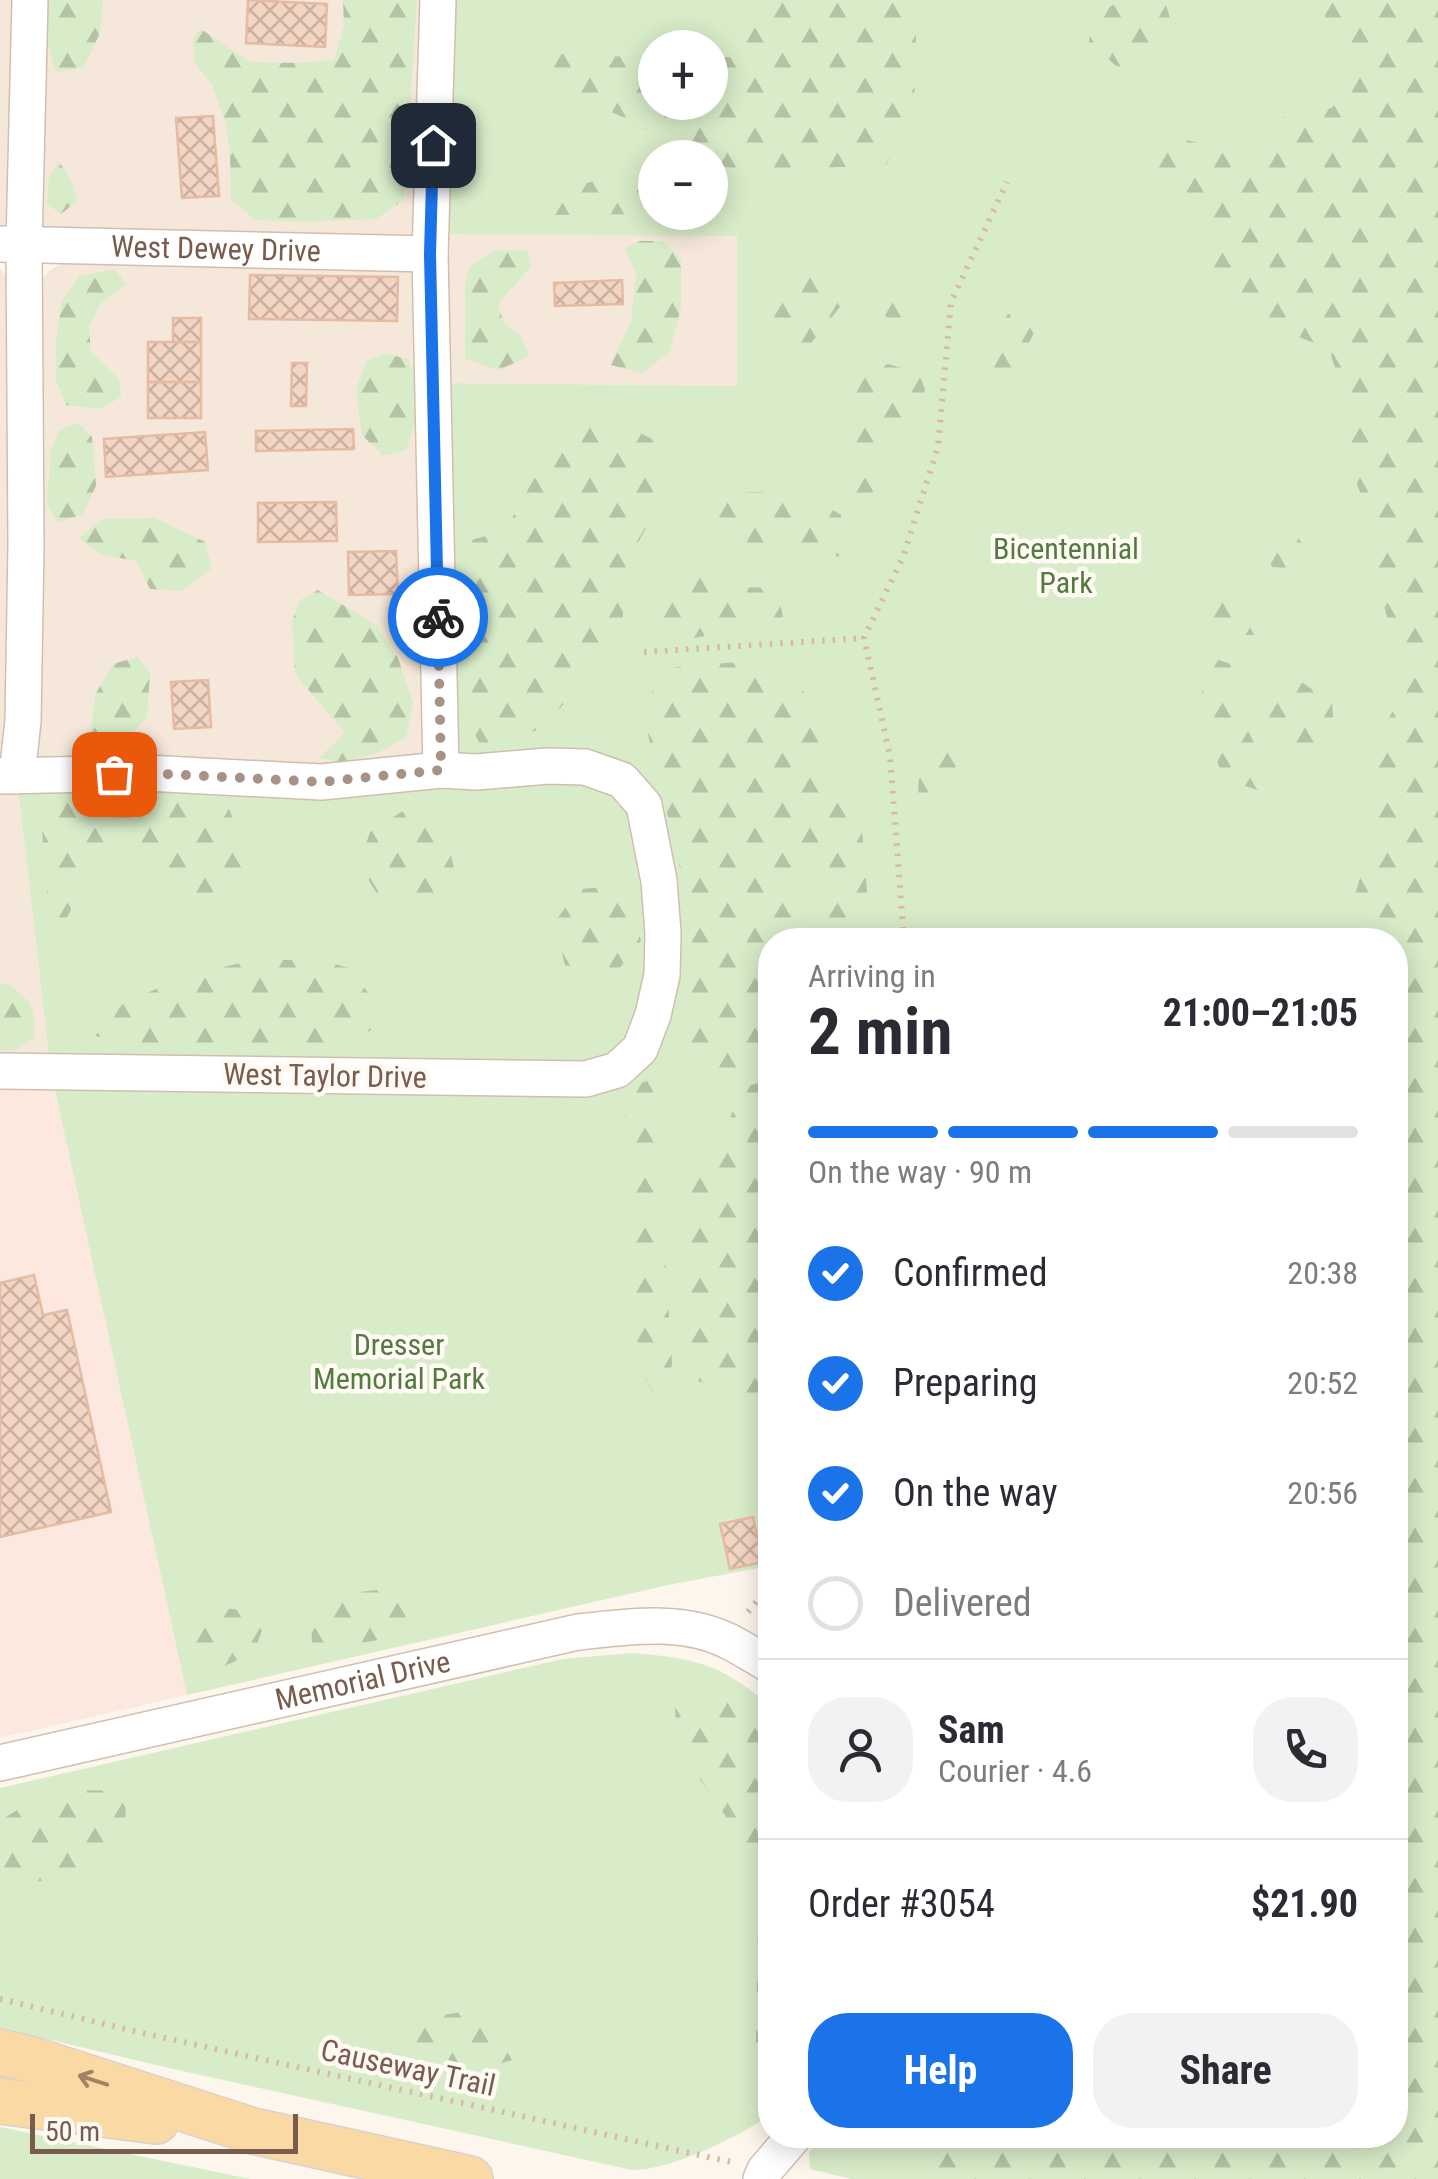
<!DOCTYPE html>
<meta charset="utf-8">
<style>
:root{--surface:#fff;--page:#f2f2f3;--text:#2b2b33;--muted:#7c7c81;--line:#e1e1e2;--accent:#1a73e8}
body{margin:0;font-family:"Roboto Condensed",sans-serif;background:var(--page);color:var(--text);height:100vh;display:flex;flex-direction:column;font-size:38px;white-space:nowrap}
*{box-sizing:border-box;margin:0}
p{font-size:32px;color:var(--muted)}
.icon{flex:none;width:55px;height:55px;fill:none;stroke:currentColor;stroke-width:2;stroke-linecap:round;stroke-linejoin:round}
.map{position:relative;flex:1;overflow:hidden}
.panel{position:absolute;left:758px;top:928px;width:650px;height:1220px;display:flex;flex-direction:column;background:var(--surface);border-radius:40px;box-shadow:0 5px 25px #0003}
.panel>*{flex:none}
.fabs{position:absolute;left:638px;top:30px;display:grid;gap:20px}
.fabs a{display:grid;place-items:center;width:90px;height:90px;border-radius:50%;background:var(--surface);box-shadow:0 5px 25px #0003;font-size:50px}
.scale{position:absolute;left:30px;bottom:25px;width:268px;box-sizing:border-box;padding-left:10px;border:5px solid #7a5c4d;border-top:0;font-size:28px;line-height:35px;white-space:nowrap;color:#7a5c4d;-webkit-text-stroke:8px #fffaf3;paint-order:stroke}
.pin{position:absolute;display:grid;place-items:center;width:85px;height:85px;color:#fff;margin:-42px;border-radius:20px;box-shadow:0 5px 15px #0006}
.courier{position:absolute;display:grid;place-items:center;width:100px;height:100px;margin:-50px;border:8px solid #1a73e8;border-radius:50%;background:#fff;color:#222;box-shadow:0 2px 12px #0007}
.summary em{font-style:normal;font-weight:700}
.summary div{display:flex;flex-direction:column-reverse}
.summary{display:flex;align-items:center;justify-content:space-between;height:170px;padding:0 50px}
h1{font-size:65px;font-weight:700;line-height:75px}
.bar{display:grid;grid-template-columns:repeat(4,1fr);gap:15px 10px;align-content:center;height:120px;padding:0 50px}
.bar i{height:12px;border-radius:8px;background:var(--line)}
.bar .selected{background:var(--accent)}
.bar p{grid-column:span 4}
.line{display:flex;align-items:center;gap:25px;padding:0 50px;border-top:2px solid var(--line)}
.line div{flex:1}
.round{display:grid;place-items:center;flex:none;width:105px;height:105px;border-radius:40px;background:var(--page)}
ol{padding:0 50px;list-style:none}
li{display:flex;align-items:center;gap:30px;height:110px}
li p{margin-inline-start:auto}
li .icon{padding:10px;border-radius:50%;background:var(--accent);color:#fff;stroke-width:4}
li:last-child{color:var(--muted)}
li i{width:55px;height:55px;border:5px solid var(--line);border-radius:50%}
.cta{display:flex;gap:20px;margin-top:auto;padding:20px 50px}
.cta a{flex:1;height:115px;border-radius:40px;background:var(--accent);color:#fff;font-size:40px;font-weight:700;line-height:115px;text-align:center}
.cta a+a{background:var(--page);color:var(--text)}
.map>svg:first-child{display:block}
.residential{fill:#f5e8da}
.commercial{fill:#fde8e0}
.green{fill:#d8ecc9;fill-rule:evenodd}
.forest{fill:url(#forest-firs)}
.building{fill:url(#building-cross-hatch);stroke:#e6bba3;stroke-width:2.5}
.lines{fill:none;stroke-linecap:round;stroke-linejoin:round}
.minor-casing{stroke:#d1beb0;stroke-width:38}
.major-casing{stroke:#dad1cd;stroke-width:48}
.path{stroke:#d9b8a5;stroke-width:6;stroke-dasharray:2.5 8;stroke-linecap:butt}
.minor{stroke:#fff;stroke-width:35}
.major{stroke:#fbd9a5;stroke-width:45}
.oneway{stroke:#a18267}
.done{stroke:#a89285;stroke-width:10;stroke-dasharray:0 18}
.route{stroke:#1a73e8;stroke-width:12}
.labels{text-anchor:middle;stroke-width:9;stroke-linejoin:round;paint-order:stroke}
.street-label{font-size:30px;fill:#7a5c4d;stroke:#fffaf3}
.park-label{font-size:30px;fill:#537a41;stroke:#fffaf3}
</style>
<div class="map">
<svg width="1438" height="2179" viewBox="0 0 1438 2179">
<defs>
<pattern id="forest-firs" width="22" height="20" patternUnits="userSpaceOnUse" patternTransform="scale(2.5)"><rect width="22" height="20" fill="#d8ecc9"/><path d="M5 1l3.5 6h-7zM16 11l3.5 6h-7z" fill="#b4c2a5"/></pattern>
<pattern id="building-cross-hatch" width="8" height="8" patternUnits="userSpaceOnUse" patternTransform="scale(2.5)"><rect width="8" height="8" fill="#f3d5c3"/><path d="M0 0l8 8M0 8l8-8" fill="none" stroke="#cab0a1"/></pattern>
</defs>
<rect width="100%" height="100%" fill="#fdf6ec"/>
<!-- residential -->
<g class="residential">
<path d="M 0,0 L 18,0 L 13,209 L 6,228 L 0,231 Z"/>
<path d="M 43,0 L 430,0 L 415,235 L 407,238 L 39,228 Z"/>
<path d="M 447,234 L 737,235 L 737,386 L 448,383 Z"/>
<path d="M 65,261 L 384,266 L 411,272 L 418,278 L 427,754 L 361,769 L 38,767 L 34,755 L 39,283 L 49,271 Z"/>
<path d="M 0,269 L 8,279 L 13,292 L 5,750 L 0,755 Z"/>
<path d="M 0,787 L 18,787 L 50,1065 L 0,1063 Z"/>
</g>
<!-- commercial -->
<path class="commercial" d="M 0,1081 L 53,1081 L 187,1695 L 0,1738 Z"/>
<!-- green -->
<g class="green">
<path d="M 447,0 L 1438,0 L 1438,2179 L 851,2179 L 810,2169 L 809,2152 L 826,2135 L 1395,2135 L 1395,940 L 770,940 L 770,1566 L 668,1585 L 187,1695 L 53,1081 L 579,1088 L 663,1027 L 639,776 L 619,760 L 586,755 L 450,758 L 448,383 L 737,386 L 737,236 L 447,234 ZM 655,48 L 710,48 L 710,102 L 655,102 ZM 655,158 L 710,158 L 710,212 L 655,212 Z"/>
<path d="M 547,777 L 614,790 L 632,815 L 647,863 L 653,966 L 632,1041 L 584,1068 L 50,1065 L 18,787 Z"/>
<path d="M 632,1653 C 695,1658 721,1664 770,1706 L 770,2116 C 735,2137 674,2170 632,2170 L 169,2068 L 0,2028 L 0,1788 L 563,1659 Z"/>
<path d="M 0,2127 L 250,2179 L 0,2179 Z"/>
</g>
<!-- forest -->
<g class="forest">
<path d="M 50,0 L 103,0 L 100,33 L 84,67 L 56,73 L 44,32 Z"/>
<path d="M 343,0 L 417,0 L 404,200 L 376,219 L 297,222 L 255,220 L 231,200 L 230,154 L 226,123 L 212,85 L 195,63 L 193,38 L 201,29 L 250,62 L 298,63 L 334,60 L 344,26 Z"/>
<path d="M 749,0 L 917,0 L 914,107 L 886,165 L 749,171 L 710,164 L 710,158 L 687,157 L 638,124 L 565,91 L 538,53 L 655,58 L 655,102 L 710,102 L 710,58 L 735,57 L 749,28 Z"/>
<path d="M 1127,0 L 1165,2 L 1176,38 L 1154,70 L 1116,66 L 1089,42 L 1092,19 L 1108,7 Z"/>
<path d="M 1322,0 L 1438,0 L 1438,2179 L 927,2179 L 901,2166 L 895,2135 L 1395,2135 L 1395,940 L 1343,939 L 1378,813 L 1374,768 L 1382,730 L 1406,688 L 1370,553 L 1361,495 L 1348,459 L 1343,392 L 1329,349 L 1294,335 L 1254,328 L 1222,302 L 1200,218 L 1145,184 L 1152,131 L 1229,151 L 1261,148 L 1284,117 L 1332,108 L 1358,77 L 1332,52 Z"/>
<path d="M 59,162 L 71,179 L 77,201 L 61,214 L 47,204 L 49,177 Z"/>
<path d="M 655,175 L 655,208 L 648,214 L 535,215 L 550,192 L 607,178 Z"/>
<path d="M 640,241 L 664,241 L 681,260 L 681,307 L 670,352 L 642,373 L 611,365 L 631,321 L 636,275 L 625,248 Z"/>
<path d="M 527,250 L 531,267 L 498,304 L 504,324 L 522,337 L 529,356 L 499,370 L 465,359 L 465,284 L 470,266 L 495,251 Z"/>
<path d="M 783,268 L 829,269 L 844,302 L 807,348 L 776,347 L 762,297 Z"/>
<path d="M 114,269 L 127,284 L 102,302 L 89,326 L 91,352 L 119,379 L 121,397 L 100,409 L 66,405 L 56,380 L 56,340 L 62,300 L 80,276 Z"/>
<path d="M 887,272 L 906,279 L 917,315 L 896,328 L 879,308 L 877,286 Z"/>
<path d="M 1025,302 L 1040,321 L 1015,370 L 991,387 L 988,353 L 1007,315 Z"/>
<path d="M 385,353 L 409,360 C 422,398 419,414 406,450 L 383,456 L 362,435 L 356,390 L 366,361 Z"/>
<path d="M 888,364 L 919,373 L 925,390 L 913,422 L 882,434 L 875,452 L 875,492 L 850,498 L 842,435 L 862,375 Z"/>
<path d="M 613,419 L 660,443 L 662,499 L 626,564 L 622,629 L 598,663 L 545,726 L 512,742 L 480,744 L 465,716 L 470,675 L 467,541 L 505,531 L 537,472 L 564,430 Z"/>
<path d="M 78,423 L 92,437 L 96,486 L 82,515 L 57,522 L 47,503 L 51,449 L 59,430 Z"/>
<path d="M 764,492 L 810,496 L 841,515 L 843,556 L 801,558 L 717,534 L 716,493 Z"/>
<path d="M 155,518 L 205,542 L 212,568 L 182,591 L 150,589 L 136,561 L 100,554 L 79,538 L 102,519 Z"/>
<path d="M 1294,533 L 1310,553 L 1296,570 L 1272,567 L 1263,550 L 1271,535 Z"/>
<path d="M 695,561 L 745,587 L 771,588 L 780,603 L 783,617 L 738,630 L 693,638 L 657,628 L 663,585 Z"/>
<path d="M 318,590 L 376,625 L 398,658 L 413,703 L 406,738 L 379,752 L 344,763 L 319,758 L 345,733 L 295,674 L 292,621 L 300,600 Z"/>
<path d="M 1212,596 L 1238,596 L 1267,613 L 1254,635 L 1214,635 L 1199,615 L 1195,603 Z"/>
<path d="M 137,657 L 150,672 L 147,718 L 120,745 L 89,747 L 95,695 L 113,664 Z"/>
<path d="M 1209,657 L 1231,664 L 1236,708 L 1262,758 L 1263,792 L 1224,779 C 1206,734 1194,705 1209,657 Z"/>
<path d="M 751,661 L 788,680 L 821,705 L 830,789 L 862,831 L 871,940 L 823,940 L 822,896 L 813,870 L 797,890 L 796,940 L 770,940 L 770,1050 C 749,1073 717,1079 688,1069 L 677,1045 L 689,1003 L 693,947 L 686,899 L 673,834 L 655,771 L 647,728 L 653,687 L 675,667 Z"/>
<path d="M 1287,672 L 1332,703 L 1336,749 L 1308,770 L 1274,748 L 1263,715 L 1263,695 L 1274,675 Z"/>
<path d="M 951,734 L 964,748 L 952,792 L 935,814 L 917,815 L 919,774 L 936,738 Z"/>
<path d="M 142,790 L 224,799 C 242,833 242,855 246,892 L 202,911 L 173,873 L 126,840 L 82,846 L 84,883 L 61,930 L 49,912 L 41,819 L 78,792 Z"/>
<path d="M 406,809 L 443,818 L 454,869 L 427,904 L 381,900 L 359,865 L 370,832 Z"/>
<path d="M 608,887 L 632,909 L 641,941 L 615,974 L 565,965 L 554,923 L 579,889 Z"/>
<path d="M 254,960 L 320,960 L 349,968 L 370,995 L 372,1029 L 347,1047 L 294,1049 L 136,1044 L 95,1036 L 122,1005 L 181,977 Z"/>
<path d="M 7,983 C 32,1002 35,1006 34,1038 L 16,1050 L 0,1051 L 0,985 Z"/>
<path d="M 653,1079 L 672,1362 L 670,1387 L 655,1395 L 639,1368 L 625,1115 L 625,1088 Z"/>
<path d="M 770,1080 L 770,1326 L 758,1330 L 765,1349 L 770,1351 L 770,1400 L 697,1381 L 690,1368 L 687,1144 L 717,1156 L 732,1113 L 747,1086 Z"/>
<path d="M 377,1590 L 408,1607 L 401,1636 L 361,1643 L 312,1647 L 311,1614 L 341,1594 Z"/>
<path d="M 218,1608 L 246,1610 L 262,1630 L 254,1653 L 215,1670 L 187,1654 L 189,1621 Z"/>
<path d="M 675,1696 L 731,1703 L 770,1736 L 770,2043 L 756,2043 L 759,1864 L 676,1745 Z"/>
<path d="M 74,1790 L 126,1791 L 125,1833 L 70,1879 L 1,1884 L 0,1821 L 20,1808 Z"/>
<path d="M 461,2012 L 511,2028 L 516,2059 L 470,2072 L 410,2044 L 415,2020 Z"/>
</g>
<!-- building -->
<g class="building">
<path d="M 248,0 L 327,4 L 325,47 L 246,43 Z"/>
<path d="M 213,116 L 219,196 L 182,198 L 176,118 Z"/>
<path d="M 250,275 L 398,277 L 397,321 L 249,319 Z"/>
<path d="M 622,280 L 623,304 L 555,306 L 554,283 Z"/>
<rect x="173" y="318" width="28" height="24"/>
<rect x="148" y="342" width="53" height="40"/>
<path d="M 292,363 L 307,363 L 306,406 L 291,406 Z"/>
<rect x="148" y="382" width="53" height="36"/>
<path d="M 353,429 L 354,449 L 256,451 L 256,431 Z"/>
<path d="M 205,432 L 208,470 L 106,477 L 104,439 Z"/>
<path d="M 336,502 L 337,541 L 258,542 L 258,503 Z"/>
<path d="M 396,551 L 398,594 L 349,595 L 348,552 Z"/>
<path d="M 208,680 L 211,727 L 174,729 L 171,682 Z"/>
<path d="M 34,1275 L 43,1315 L 67,1310 L 111,1512 L 0,1537 L 0,1283 Z"/>
<path d="M 753,1517 L 763,1562 L 730,1569 L 720,1524 Z"/>
</g>
<g class="lines">
<!-- minor casing -->
<g class="minor-casing">
<g id="minor">
<path d="M 438,0 L 430,254 L 441,770"/>
<path id="s1" d="M 1,244 L 430,254"/>
<path d="M 0,776 L 146,773 L 321,782 L 441,770 L 476,772 L 548,766 L 585,767 L 622,780 L 644,805 L 659,881 L 663,933 L 662,975 L 653,1015 L 640,1049 L 617,1070 L 586,1079 L 0,1071"/>
<path d="M 17,776 L 23,721 L 26,545 L 24,244 L 30,0"/>
<path id="s2" d="M 0,1763 L 578,1632 C 628,1627 681,1618 728,1641 C 742,1648 756,1657 770,1665"/>
<path d="M 761,2179 L 765,2170 L 795,2135"/>
</g>
</g>
<!-- major casing -->
<g class="major-casing">
<g id="major">
<path d="M 0,2052 L 33,2060 L 253,2131 L 470,2179"/>
<path d="M 0,2101 L 156,2121"/>
</g>
</g>
<!-- path -->
<g class="path">
<path d="M 644,652 L 864,638"/>
<path d="M 904,940 L 890,756 L 864,638 L 903,557 L 938,447 L 951,302 L 1007,182"/>
<path d="M 748,1612 L 757,1601 L 770,1594"/>
<path d="M 0,1999 L 138,2032 L 731,2162"/>
</g>
<!-- minor -->
<use href="#minor" class="minor"/>
<!-- major -->
<use href="#major" class="major"/>
</g>
<!-- one-way arrows -->
<defs><path id="oneway-shaft" d="M-6 0H5M1.5-3L5.5 0L1.5 3" fill="none" stroke-width="1.6" stroke-linecap="round" stroke-linejoin="round" transform="scale(2.5)"/></defs>
<use class="oneway" href="#oneway-shaft" transform="translate(93 2080) rotate(-162)"/>
<g class="lines">
<!-- done -->
<path class="done" d="M 114,774 L 146,773 L 321,782 L 441,770 L 438,617"/>
<!-- route -->
<path class="route" d="M 433,145 L 430,254 L 438,617"/>
</g>
<g class="labels">
<!-- street labels -->
<g class="street-label">
<text dy="10" stroke="none"><textPath href="#s1" startOffset="215">West Dewey Drive</textPath></text>
<text transform="translate(325 1076) rotate(1)" y="10">West Taylor Drive</text>
<text dy="10" stroke="none"><textPath href="#s2" startOffset="372">Memorial Drive</textPath></text>
<text transform="translate(408 2068) rotate(12)" y="10">Causeway Trail</text>
</g>
<!-- park labels -->
<g class="park-label">
<text x="1066" y="559">Bicentennial<tspan x="1066" dy="34">Park</tspan></text>
<text x="399" y="1355">Dresser<tspan x="399" dy="34">Memorial Park</tspan></text>
</g>
</g>
</svg>
<div class="fabs">
<a>+</a>
<a>−</a>
</div>
<div class="scale">50 m</div>
<div class="pin" style="left:114px;top:774px;background:#ea580c"><svg class="icon" aria-label="bag" viewBox="0 0 24 24"><path d="M5 8h14l-1 12H6zM9 8a3 3 0 0 1 6 0"/></svg></div>
<div class="pin" style="left:433px;top:145px;background:#1f2937"><svg class="icon" aria-label="home" viewBox="0 0 24 24"><path d="M3 11l9-7 9 7M6 9v11h12V9"/></svg></div>
<div class="courier" style="left:438px;top:617px"><svg class="icon" aria-label="bike" viewBox="0 0 24 24"><circle cx="6" cy="16" r="4"/><circle cx="18" cy="16" r="4"/><path d="M6 16l4-8h5l3 8M10 8l3 8H6M13 5h3"/></svg></div>
<section class="panel">
<div class="summary"><div><h1>2 min</h1><p>Arriving in</p></div><em>21:00–21:05</em></div>
<div class="bar"><i class="selected"></i><i class="selected"></i><i class="selected"></i><i></i><p>On the way · 90 m</p></div>
<ol>
<li><svg class="icon" aria-label="check" viewBox="0 0 24 24"><path d="M5 12l5 5 9-10"/></svg>Confirmed<p>20:38</p></li>
<li><svg class="icon" aria-label="check" viewBox="0 0 24 24"><path d="M5 12l5 5 9-10"/></svg>Preparing<p>20:52</p></li>
<li><svg class="icon" aria-label="check" viewBox="0 0 24 24"><path d="M5 12l5 5 9-10"/></svg>On the way<p>20:56</p></li>
<li><i></i>Delivered</li>
</ol>
<div class="line" style="height:180px"><a class="round"><svg class="icon" aria-label="person" viewBox="0 0 24 24"><circle cx="12" cy="8" r="4"/><path d="M4 21q1-7 8-7t8 7"/></svg></a><div><b>Sam</b><p>Courier · 4.6</p></div><a class="round"><svg class="icon" aria-label="phone" viewBox="0 0 24 24"><path d="M5 4h4l2 5-3 2q2 4 5 5l2-3 5 2v4C11 20 4 13 5 4z"/></svg></a></div>
<div class="line" style="height:130px"><div>Order #3054</div><b>$21.90</b></div>
<div class="cta"><a>Help</a><a>Share</a></div>
</section>
</div>
